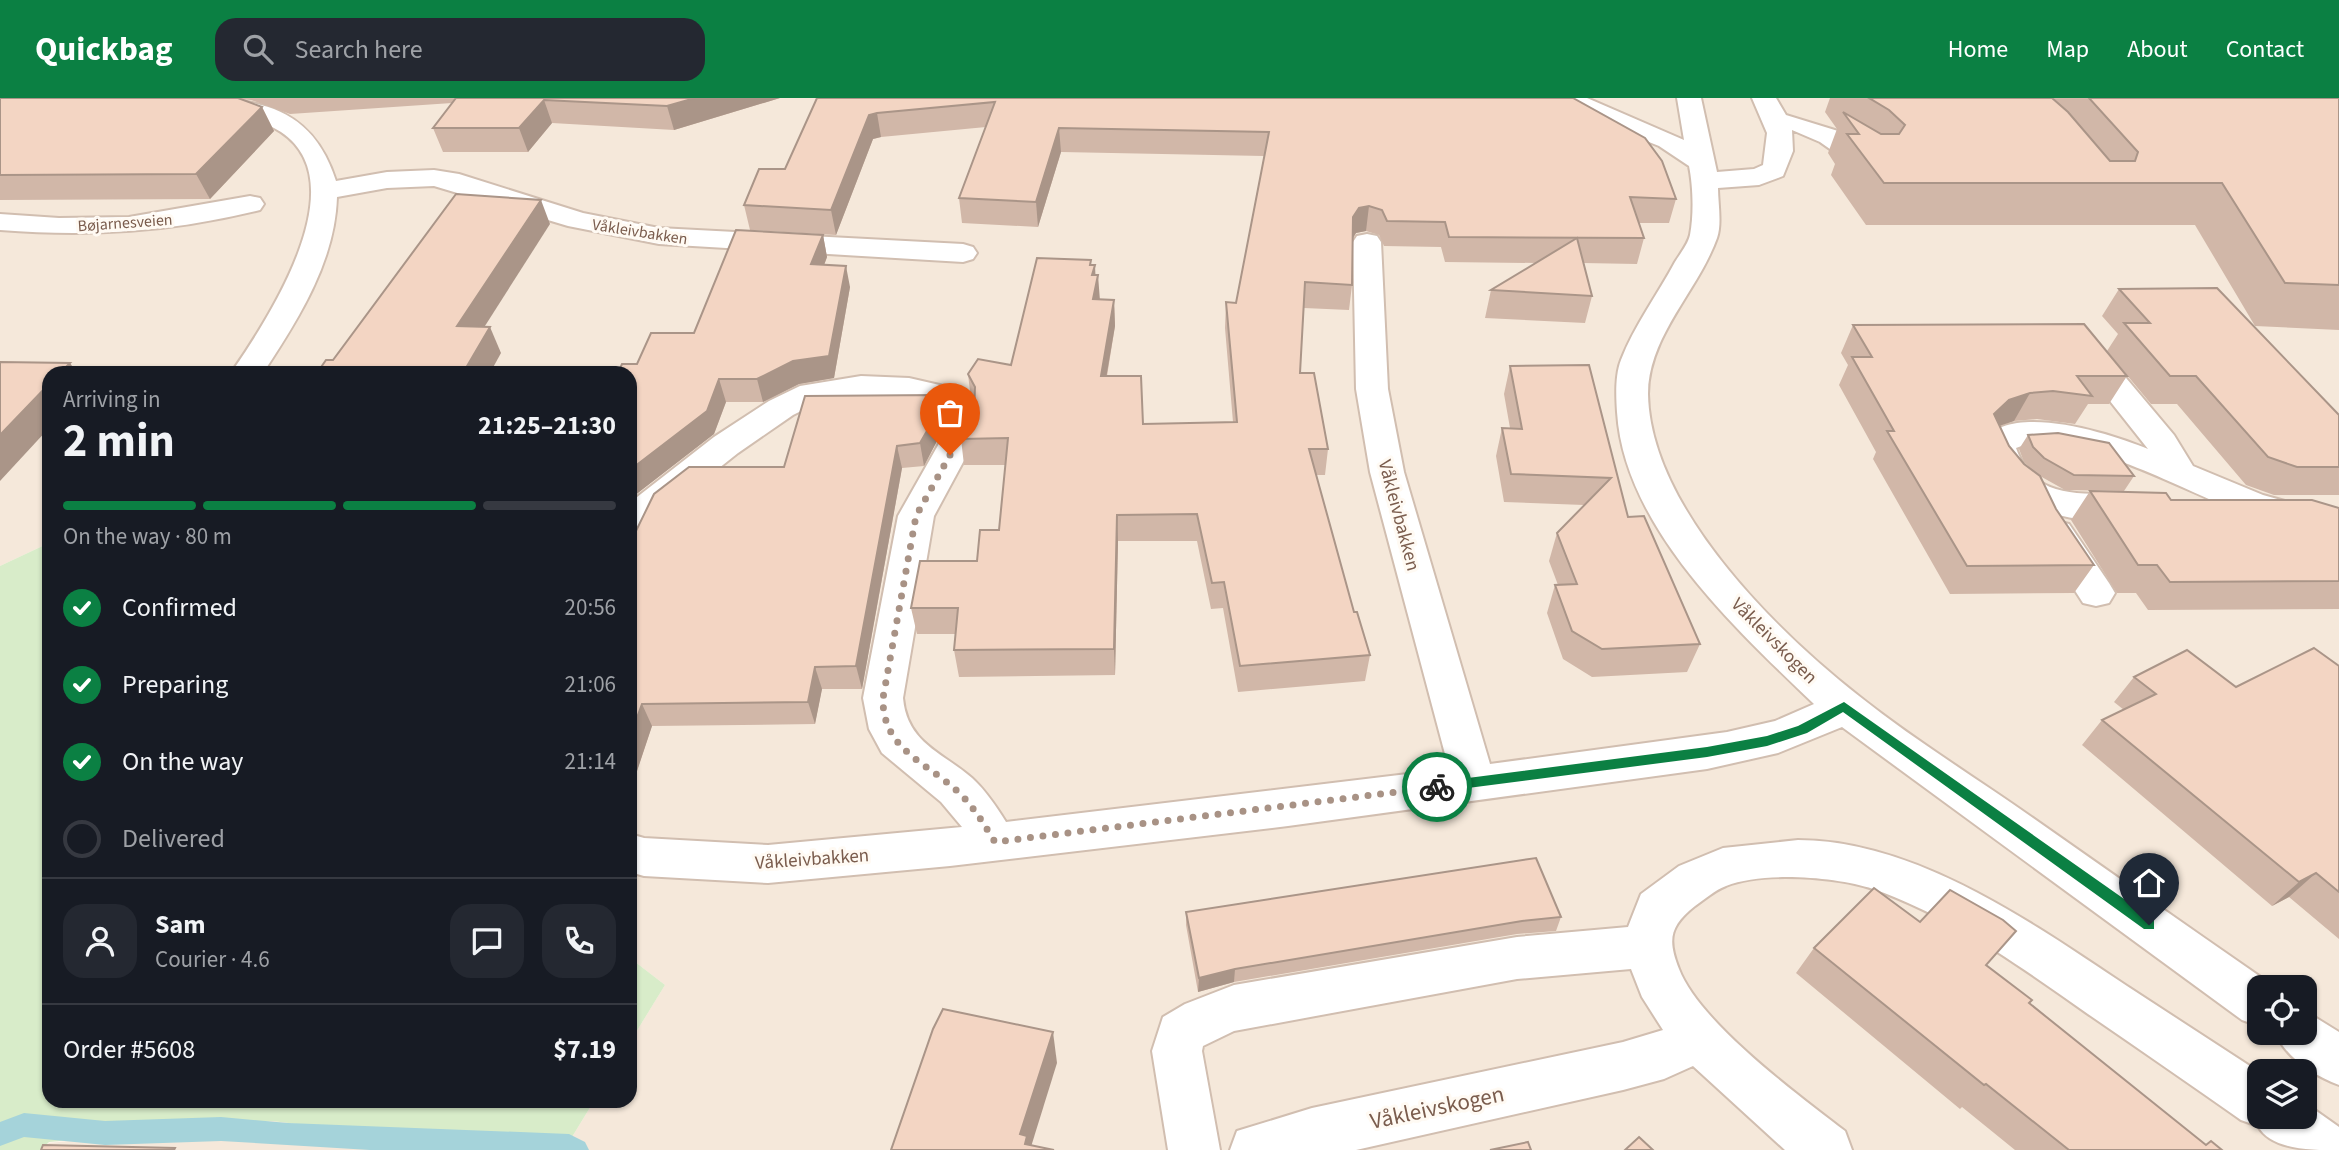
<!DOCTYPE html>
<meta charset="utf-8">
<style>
:root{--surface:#171b24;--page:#242831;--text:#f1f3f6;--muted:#9ea1a6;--line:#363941;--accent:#0b8043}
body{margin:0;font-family:"Source Sans 3",sans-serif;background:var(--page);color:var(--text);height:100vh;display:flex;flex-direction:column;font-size:26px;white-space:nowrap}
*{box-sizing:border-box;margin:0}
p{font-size:23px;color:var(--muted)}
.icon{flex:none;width:38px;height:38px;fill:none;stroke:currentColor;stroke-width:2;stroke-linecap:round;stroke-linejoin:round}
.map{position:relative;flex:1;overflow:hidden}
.sheet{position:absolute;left:42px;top:268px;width:595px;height:742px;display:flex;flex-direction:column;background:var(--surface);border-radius:21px;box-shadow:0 2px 5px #0004}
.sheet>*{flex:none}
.tools{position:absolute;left:2247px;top:877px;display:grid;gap:14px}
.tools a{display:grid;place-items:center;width:70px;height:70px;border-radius:14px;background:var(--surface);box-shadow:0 2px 5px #0004;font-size:35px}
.pin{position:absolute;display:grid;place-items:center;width:60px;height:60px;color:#fff;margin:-72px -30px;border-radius:50% 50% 50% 0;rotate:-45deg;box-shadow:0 0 7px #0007}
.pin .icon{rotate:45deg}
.courier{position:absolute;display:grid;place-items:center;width:70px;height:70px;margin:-35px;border:5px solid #0b8043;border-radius:50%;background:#fff;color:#222;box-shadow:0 2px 9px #0007}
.headline em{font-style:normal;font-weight:700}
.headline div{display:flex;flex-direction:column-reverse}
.headline{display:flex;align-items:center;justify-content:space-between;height:119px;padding:0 21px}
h1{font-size:46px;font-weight:700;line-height:52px}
.bar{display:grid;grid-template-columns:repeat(4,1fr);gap:10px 7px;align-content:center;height:84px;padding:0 21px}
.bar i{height:9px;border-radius:5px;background:var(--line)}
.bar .on{background:var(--accent)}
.bar p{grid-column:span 4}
.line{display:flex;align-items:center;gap:18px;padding:0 21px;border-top:2px solid var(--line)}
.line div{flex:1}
.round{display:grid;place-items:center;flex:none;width:74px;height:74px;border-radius:21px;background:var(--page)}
ol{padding:0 21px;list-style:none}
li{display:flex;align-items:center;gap:21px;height:77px}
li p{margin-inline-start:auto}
li .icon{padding:7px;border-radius:50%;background:var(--accent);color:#fff;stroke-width:4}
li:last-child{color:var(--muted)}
li i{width:38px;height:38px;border:4px solid var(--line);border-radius:50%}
header{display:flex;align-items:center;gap:42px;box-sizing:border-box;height:98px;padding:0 35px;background:var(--accent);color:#fff}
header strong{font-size:33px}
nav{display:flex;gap:38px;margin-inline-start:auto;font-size:24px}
.search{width:490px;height:63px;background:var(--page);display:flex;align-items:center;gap:18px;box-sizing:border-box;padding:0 24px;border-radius:21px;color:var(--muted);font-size:26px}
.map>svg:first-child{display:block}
.residential{fill:#f5e8da;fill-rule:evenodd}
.green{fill:#d8ecc9}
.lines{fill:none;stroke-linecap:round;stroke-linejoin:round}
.stream{fill:#a5d3da;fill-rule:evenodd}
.minor-casing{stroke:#d1beb0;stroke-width:4}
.minor{fill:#fff;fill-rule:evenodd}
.wall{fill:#d1b7a8}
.shaded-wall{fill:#aa9588}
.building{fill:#f3d5c3;stroke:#aa9588;stroke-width:2}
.route{fill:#0b8043}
.done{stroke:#a89285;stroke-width:7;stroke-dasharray:0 12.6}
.labels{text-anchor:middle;stroke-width:6;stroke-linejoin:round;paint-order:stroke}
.far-street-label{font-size:16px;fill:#7a5c4d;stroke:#fffaf3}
.street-label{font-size:19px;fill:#7a5c4d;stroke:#fffaf3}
.near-street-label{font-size:23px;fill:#7a5c4d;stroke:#fffaf3}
</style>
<header>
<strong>Quickbag</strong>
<div class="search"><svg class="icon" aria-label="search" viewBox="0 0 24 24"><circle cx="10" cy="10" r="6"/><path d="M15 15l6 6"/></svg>Search here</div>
<nav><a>Home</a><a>Map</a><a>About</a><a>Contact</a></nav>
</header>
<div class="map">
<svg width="2339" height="1052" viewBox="0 0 2339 1052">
<rect width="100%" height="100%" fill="#fdf6ec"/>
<!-- residential -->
<g class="residential">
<path d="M 0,0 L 2339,0 L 2339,1052 L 564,1052 L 594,1003 L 630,1003 L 630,944 L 665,887 L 630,860 L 630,275 L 49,275 L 49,445 L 0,468 ZM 2259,889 L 2305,889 L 2305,934 L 2259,934 ZM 2259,973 L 2305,973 L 2305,1018 L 2259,1018 Z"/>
<path d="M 272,1023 L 509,1052 L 41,1052 L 49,1045 Z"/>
</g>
<!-- green -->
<g class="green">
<path d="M 49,445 L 49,1003 L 594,1003 L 564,1052 L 509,1052 L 272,1023 L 49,1044 L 41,1052 L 0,1052 L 0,468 Z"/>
<path d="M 630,860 L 665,887 L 630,944 Z"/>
</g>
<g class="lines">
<!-- stream -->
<path class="stream" d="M 24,1015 L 105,1023 L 221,1019 L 288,1025 L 569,1036 L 585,1044 L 589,1052 L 370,1052 L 221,1043 L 105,1047 L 24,1039 L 0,1048 L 0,1024 Z"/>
<!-- minor casing -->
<g class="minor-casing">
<g id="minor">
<path d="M 174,0 C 248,0 310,1 336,83 L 387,74 L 434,72 L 459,76 L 583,115 L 659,130 L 963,146 L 973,149 L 977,155 L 973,161 L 963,164 L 659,146 L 568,128 L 434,88 L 387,90 L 337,99 C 335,164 298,222 263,275 L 231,275 C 267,223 358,85 281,34 C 250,14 212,14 177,5 Z"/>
<path d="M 1558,0 L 1587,0 L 1684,42 L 1677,0 L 1701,0 L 1717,74 L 1754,71 L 1763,67 L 1767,35 L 1752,0 L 1776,0 L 1786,17 L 1838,33 L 1882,63 L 1886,69 L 1882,75 L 1864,75 L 1820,44 L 1792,32 L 1793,53 L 1783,78 L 1759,87 L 1718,90 C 1718,105 1722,126 1717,140 C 1698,193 1648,238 1648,296 C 1650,409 1775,532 1859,598 C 1914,642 1975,679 2033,720 C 2113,776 2194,833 2275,889 L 2259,889 L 2259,928 L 2242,922 L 1842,629 L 1778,655 L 1707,671 L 1288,728 L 950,768 L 768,785 L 644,778 L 630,774 L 630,736 L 644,740 L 768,747 L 962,729 L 941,704 L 882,655 L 869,631 L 863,600 L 898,418 L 941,342 L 942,313 L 909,300 L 861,298 L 819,304 L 793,317 L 738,355 L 660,417 L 643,455 L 630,459 L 632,403 L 714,339 L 769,303 L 800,288 L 861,278 L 909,280 L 944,288 L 966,299 L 976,315 L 975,342 L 934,418 L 903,600 C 907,645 942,654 972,680 C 986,693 996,708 1006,724 L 1449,671 L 1370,374 L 1356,291 L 1353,144 L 1357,138 L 1367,136 L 1377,138 L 1381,144 L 1388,291 L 1404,374 L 1490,666 L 1727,634 L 1775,623 L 1814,606 C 1736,531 1624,429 1617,314 C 1616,298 1615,277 1621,262 C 1634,228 1658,196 1675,164 C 1680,156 1688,146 1690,137 C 1694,116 1693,88 1689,68 L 1659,48 L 1576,15 Z"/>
<path d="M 250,98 L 260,100 L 264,106 L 260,112 C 171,134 91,139 0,132 L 0,116 L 59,120 L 129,119 Z"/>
<path d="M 2084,241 L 2095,243 L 2174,337 L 2193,368 L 2263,397 L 2339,418 L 2339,442 C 2304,433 2269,425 2235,412 C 2183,392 2069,328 2016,350 C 2038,413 2097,388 2144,401 L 2149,409 L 2144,417 C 2083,434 1998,413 1981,345 C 2009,302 2111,336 2148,351 L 2068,250 L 2073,243 Z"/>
<path d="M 2056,423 L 2069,426 L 2109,485 L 2115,495 L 2109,505 L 2096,508 L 2083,505 L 2038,435 L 2043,426 Z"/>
<path d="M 1798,742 C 1917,742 2035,827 2130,890 C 2173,918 2216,946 2259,974 L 2259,1018 L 2305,1018 L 2305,1005 L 2339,1029 L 2339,1052 C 2311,1052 2271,1052 2258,1028 L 2241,1022 C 2190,986 2139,951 2088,916 C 2021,869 1951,818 1873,791 C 1836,779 1763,773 1726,788 C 1715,792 1705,801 1695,808 C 1670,828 1667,841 1679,871 C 1699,924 1799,998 1845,1033 L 1852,1052 L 1785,1052 L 1693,968 L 1664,981 L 1623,992 L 1356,1052 L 1230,1052 L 1237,1033 L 1312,1010 L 1623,944 L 1663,932 L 1642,899 L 1631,871 L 1517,881 L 1234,933 L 1203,948 L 1202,953 L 1220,1052 L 1168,1052 L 1152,953 L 1163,919 L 1185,906 L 1234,887 L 1517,839 L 1628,829 L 1641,796 L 1679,768 L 1723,750 Z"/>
<path d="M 2305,913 L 2339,934 L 2339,987 C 2313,977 2286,960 2275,934 L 2305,934 Z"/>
</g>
</g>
<!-- minor -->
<use href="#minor" class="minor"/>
</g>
<!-- wall -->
<g class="wall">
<path d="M 0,0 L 780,0 L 674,32 L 552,25 L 528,54 L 443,54 L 433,30 L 452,5 L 290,16 L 251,2 L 241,1 L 262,9 L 274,33 L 210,101 L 0,102 Z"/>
<path d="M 817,0 L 1573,0 L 1676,101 L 1669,125 L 1639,125 L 1644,140 L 1637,166 L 1583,165 L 1592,198 L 1585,225 L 1485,220 L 1491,192 L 1536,165 L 1445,164 L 1441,149 L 1384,148 L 1379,137 L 1366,133 L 1356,135 L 1353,141 L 1352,187 L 1349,212 L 1304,210 L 1300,275 L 1328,351 L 1325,377 L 1316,377 L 1354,514 L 1370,557 L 1365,583 L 1238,594 L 1223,510 L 1211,511 L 1197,443 L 1118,443 L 1115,577 L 959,579 L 954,552 L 956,536 L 917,536 L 911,510 L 977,463 L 999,432 L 1006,367 L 964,367 L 961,341 L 974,316 L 974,308 L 971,302 L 968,276 L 1011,267 L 1091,162 L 1091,167 L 1095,167 L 1095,177 L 1099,201 L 1114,202 L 1115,228 L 1107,278 L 1143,326 L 1233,324 L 1225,230 L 1226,204 L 1236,205 L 1264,58 L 1061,54 L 1038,129 L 962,125 L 959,100 L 986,29 L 881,39 L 873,41 L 836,137 L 750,132 L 744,107 L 785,71 Z"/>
<path d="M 1830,0 L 2339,0 L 2339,232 L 2255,228 L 2195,127 L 1866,127 L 1831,77 L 1835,66 L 1828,55 L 1837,31 L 1825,14 Z"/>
<path d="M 823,137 L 827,159 L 824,167 L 850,189 L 834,280 L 799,286 L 763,304 L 726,304 L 714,336 L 630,401 L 630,413 L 630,275 L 637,266 L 694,235 Z"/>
<path d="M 2119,191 L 2339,317 L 2339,397 L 2274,397 L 2246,387 L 2177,306 L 2151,306 L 2107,253 L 2118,236 L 2102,218 Z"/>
<path d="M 1853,227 L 2127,278 L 2109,306 L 2088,306 L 2075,326 L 2037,321 L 2014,323 L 1999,328 L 2009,348 L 2024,366 L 2033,373 L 2024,364 L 2019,351 L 2028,337 L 2134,378 L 2124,393 L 2065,392 L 2040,378 L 2056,411 L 2094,467 L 2074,495 L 1950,496 L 1873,361 L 1876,354 L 1839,287 L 1848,267 L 1841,255 Z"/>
<path d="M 1589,267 L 1628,419 L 1700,546 L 1687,574 L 1592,579 L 1563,561 L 1547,515 L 1555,487 L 1558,487 L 1549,463 L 1557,435 L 1584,407 L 1504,404 L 1496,358 L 1502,330 L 1510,330 L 1504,296 L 1510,268 Z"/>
<path d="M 936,297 L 939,319 L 938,341 L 924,368 L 902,370 L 862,591 L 822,591 L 815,626 L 652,628 L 634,682 L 630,681 L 630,435 L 784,369 Z"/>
<path d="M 2090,393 L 2171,402 L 2339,410 L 2339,511 L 2148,512 L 2136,495 L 2117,495 L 2071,422 Z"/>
<path d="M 2339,568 L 2339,841 L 2289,799 L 2272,808 L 2082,647 L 2102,622 L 2124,612 L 2114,604 L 2134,579 L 2236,589 Z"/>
<path d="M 1186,814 L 1561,819 L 1556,833 L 1517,836 L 1234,884 L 1198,894 L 1186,827 Z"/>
<path d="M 1920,824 L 1986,867 L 2029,905 L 2205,1047 L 2222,1052 L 2015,1052 L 1962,1009 L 1960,1011 L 1796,875 L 1814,850 Z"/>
</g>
<!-- shaded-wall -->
<g class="shaded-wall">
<path d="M 695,0 L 780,0 L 674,32 L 667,8 Z"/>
<path d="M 544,2 L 552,25 L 528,54 L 519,30 Z"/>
<path d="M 262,9 L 274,33 L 210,101 L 196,76 Z"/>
<path d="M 877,15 L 881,39 L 873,41 L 836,137 L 831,112 L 869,17 Z"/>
<path d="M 1059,30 L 1061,54 L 1038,129 L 1036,104 Z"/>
<path d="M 541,102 L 550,126 L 469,253 L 457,228 Z"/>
<path d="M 1369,108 L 1366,133 L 1356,135 L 1350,144 L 1353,119 L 1359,110 Z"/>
<path d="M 823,137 L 827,159 L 816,188 L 811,166 Z"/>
<path d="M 1095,167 L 1096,189 L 1098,177 L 1100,203 L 1094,227 L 1092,177 Z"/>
<path d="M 846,168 L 850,189 L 834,280 L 799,286 L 763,304 L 757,281 Z"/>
<path d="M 1114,202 L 1115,228 L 1102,304 L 1101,278 Z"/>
<path d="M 490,229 L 501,255 L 490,275 L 463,275 Z"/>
<path d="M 70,265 L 77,275 L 60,275 Z"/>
<path d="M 719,281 L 726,304 L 714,336 L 630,401 L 630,413 L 630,372 Z"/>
<path d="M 49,286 L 49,330 L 0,383 L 0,337 Z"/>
<path d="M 2030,295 L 2014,323 L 1993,330 L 1994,316 L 2009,302 Z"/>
<path d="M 936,297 L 939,319 L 938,341 L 924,368 L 920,345 Z"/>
<path d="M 897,348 L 902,370 L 862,591 L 856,568 Z"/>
<path d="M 1117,417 L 1118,443 L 1115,577 L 1114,551 Z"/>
<path d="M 815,569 L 822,591 L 815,626 L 808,604 Z"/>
<path d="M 642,606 L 652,628 L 634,682 L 630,674 L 630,639 Z"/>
<path d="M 2316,775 L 2289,799 L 2272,808 L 2299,784 Z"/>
<path d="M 1235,871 L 1234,884 L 1198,894 L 1199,880 Z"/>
<path d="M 1053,934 L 1057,965 L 1030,1052 L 1023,1052 L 1020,1036 Z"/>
</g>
<!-- building -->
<g class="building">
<path d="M 0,0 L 238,0 L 262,9 L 196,76 L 0,77 Z"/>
<path d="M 456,0 L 695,0 L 667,8 L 544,2 L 519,30 L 433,30 Z"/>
<path d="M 817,0 L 1573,0 L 1645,40 L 1662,63 L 1676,101 L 1630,99 L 1644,140 L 1449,139 L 1445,124 L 1387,123 L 1382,112 L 1369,108 L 1359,110 L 1353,119 L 1352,187 L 1305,184 L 1300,275 L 1314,275 L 1328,351 L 1309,351 L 1354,514 L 1357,514 L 1370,557 L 1240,568 L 1224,484 L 1212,485 L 1197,416 L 1117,417 L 1114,551 L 954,552 L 958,510 L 911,510 L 920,463 L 977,463 L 980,432 L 999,432 L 1008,340 L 961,341 L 974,316 L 975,289 L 968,276 L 978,261 L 1011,267 L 1037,160 L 1091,162 L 1090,167 L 1095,167 L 1092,177 L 1098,177 L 1093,201 L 1114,202 L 1101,278 L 1141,278 L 1143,326 L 1237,324 L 1226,204 L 1236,205 L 1269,34 L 1059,30 L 1036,104 L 959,100 L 995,4 L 877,15 L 869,17 L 831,112 L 744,107 L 759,71 L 785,71 Z"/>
<path d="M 1869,0 L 2052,0 L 2068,14 L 2110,63 L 2135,63 L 2138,54 L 2089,0 L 2339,0 L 2339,187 L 2285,185 L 2222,85 L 1884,85 L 1847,36 L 1859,36 L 1843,14 L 1881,36 L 1899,36 L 1905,27 L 1889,12 Z"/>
<path d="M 456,96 L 541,102 L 457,228 L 490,229 L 463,275 L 317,275 L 326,262 L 333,262 Z"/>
<path d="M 736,132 L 823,137 L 811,166 L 846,168 L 829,258 L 793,263 L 757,281 L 719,281 L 707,313 L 630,372 L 630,275 L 618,275 L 622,266 L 637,266 L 651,235 L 694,235 Z"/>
<path d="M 1577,140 L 1592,198 L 1491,192 Z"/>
<path d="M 2217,190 L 2339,317 L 2339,369 L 2297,369 L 2268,359 L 2196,278 L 2170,278 L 2124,225 L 2150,225 L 2119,191 Z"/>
<path d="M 2084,226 L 2127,278 L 2077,278 L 2092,298 L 2053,293 L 2030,295 L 2009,302 L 1994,316 L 2009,348 L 2024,366 L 2040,378 L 2056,411 L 2094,467 L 1967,468 L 1887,333 L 1894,333 L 1852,259 L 1872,259 L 1853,227 Z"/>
<path d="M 0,264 L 70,265 L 60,275 L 49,275 L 49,286 L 0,337 Z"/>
<path d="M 1589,267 L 1628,419 L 1644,418 L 1700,546 L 1602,551 L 1572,533 L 1555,487 L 1577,486 L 1557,435 L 1611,380 L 1511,376 L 1502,330 L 1522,331 L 1510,268 Z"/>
<path d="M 936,297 L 935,319 L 920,345 L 897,348 L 856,568 L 815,569 L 808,604 L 642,606 L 630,639 L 630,435 L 636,433 L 654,396 L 689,369 L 784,369 L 805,298 Z"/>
<path d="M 2058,335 L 2109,345 L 2134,378 L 2074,377 L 2044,360 L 2033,349 L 2028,337 Z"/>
<path d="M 2090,393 L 2166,395 L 2171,402 L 2312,402 L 2339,410 L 2339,483 L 2170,484 L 2157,467 L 2138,467 Z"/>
<path d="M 2314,550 L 2339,568 L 2339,794 L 2316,775 L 2299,784 L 2102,622 L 2156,596 L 2134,579 L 2187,552 L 2236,589 Z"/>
<path d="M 1536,760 L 1561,819 L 1522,823 L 1235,871 L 1199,880 L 1186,814 Z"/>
<path d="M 1874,790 L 1920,824 L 1950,792 L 2003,822 L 2016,833 L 1986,867 L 2032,902 L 2029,905 L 2206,1047 L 2211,1043 L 2222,1052 L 2069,1052 L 1986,986 L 1984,987 L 1814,850 Z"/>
<path d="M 943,911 L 1053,934 L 1020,1036 L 1027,1038 L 1025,1046 L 1054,1052 L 891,1052 L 933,931 Z"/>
<path d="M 1639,1039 L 1653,1052 L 1625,1052 Z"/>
<path d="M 1528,1044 L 1531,1052 L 1490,1052 Z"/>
<path d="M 43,1047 L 175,1050 L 174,1052 L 41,1052 Z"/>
</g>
<!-- route -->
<path class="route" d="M 1844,604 L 2154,822 L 2154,831 L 2144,831 L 1843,614 L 1807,635 L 1767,648 L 1707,659 L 1437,694 L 1431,689 L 1437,684 L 1707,649 L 1767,638 L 1798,628 Z"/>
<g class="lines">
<!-- done -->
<path class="done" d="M 950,357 L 916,418 L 883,600 C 882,650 924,663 956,692 C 973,707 983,725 995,744 L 1437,689"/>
</g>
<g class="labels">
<!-- far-street labels -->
<g class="far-street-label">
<text transform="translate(125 124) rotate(-4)" y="6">Bøjarnesveien</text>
<text transform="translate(640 133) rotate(9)" y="6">Våkleivbakken</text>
</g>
<!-- street labels -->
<g class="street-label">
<text transform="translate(1400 417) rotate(75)" y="7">Våkleivbakken</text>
<text transform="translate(1775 542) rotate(45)" y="7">Våkleivskogen</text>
<text transform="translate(812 760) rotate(-4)" y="7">Våkleivbakken</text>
</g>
<!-- near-street labels -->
<g class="near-street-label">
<text transform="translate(1437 1009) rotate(-12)" y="8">Våkleivskogen</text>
</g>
</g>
</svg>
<div class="tools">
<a><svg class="icon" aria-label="locate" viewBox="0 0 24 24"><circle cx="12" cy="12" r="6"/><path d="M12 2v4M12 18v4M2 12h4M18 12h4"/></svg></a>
<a><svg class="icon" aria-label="layers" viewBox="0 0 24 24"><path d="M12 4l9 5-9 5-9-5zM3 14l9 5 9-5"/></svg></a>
</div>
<div class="pin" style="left:950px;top:357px;background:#ea580c"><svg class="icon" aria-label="bag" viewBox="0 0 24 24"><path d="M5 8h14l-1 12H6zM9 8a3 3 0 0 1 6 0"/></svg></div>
<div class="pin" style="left:2149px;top:827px;background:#1f2937"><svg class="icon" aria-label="home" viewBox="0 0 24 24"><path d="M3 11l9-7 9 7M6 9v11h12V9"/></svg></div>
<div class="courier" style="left:1437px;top:689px"><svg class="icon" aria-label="bike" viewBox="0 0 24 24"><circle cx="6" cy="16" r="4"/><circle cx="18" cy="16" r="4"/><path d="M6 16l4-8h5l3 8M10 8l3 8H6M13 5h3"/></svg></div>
<section class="sheet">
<div class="headline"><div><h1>2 min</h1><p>Arriving in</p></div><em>21:25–21:30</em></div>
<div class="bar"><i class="on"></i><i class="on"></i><i class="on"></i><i></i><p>On the way · 80 m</p></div>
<ol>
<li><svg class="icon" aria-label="check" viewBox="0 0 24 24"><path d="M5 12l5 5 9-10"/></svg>Confirmed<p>20:56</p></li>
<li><svg class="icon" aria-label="check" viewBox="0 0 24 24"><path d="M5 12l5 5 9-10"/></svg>Preparing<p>21:06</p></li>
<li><svg class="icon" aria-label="check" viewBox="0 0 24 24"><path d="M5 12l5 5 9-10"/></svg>On the way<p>21:14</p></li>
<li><i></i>Delivered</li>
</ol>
<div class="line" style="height:126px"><a class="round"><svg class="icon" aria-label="person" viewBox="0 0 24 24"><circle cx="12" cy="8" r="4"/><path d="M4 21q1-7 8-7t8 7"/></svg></a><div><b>Sam</b><p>Courier · 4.6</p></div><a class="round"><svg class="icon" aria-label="chat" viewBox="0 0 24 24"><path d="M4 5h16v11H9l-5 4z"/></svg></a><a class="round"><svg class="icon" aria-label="phone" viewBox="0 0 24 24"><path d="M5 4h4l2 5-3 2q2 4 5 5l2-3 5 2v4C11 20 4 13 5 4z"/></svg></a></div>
<div class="line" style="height:91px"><div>Order #5608</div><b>$7.19</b></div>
</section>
</div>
